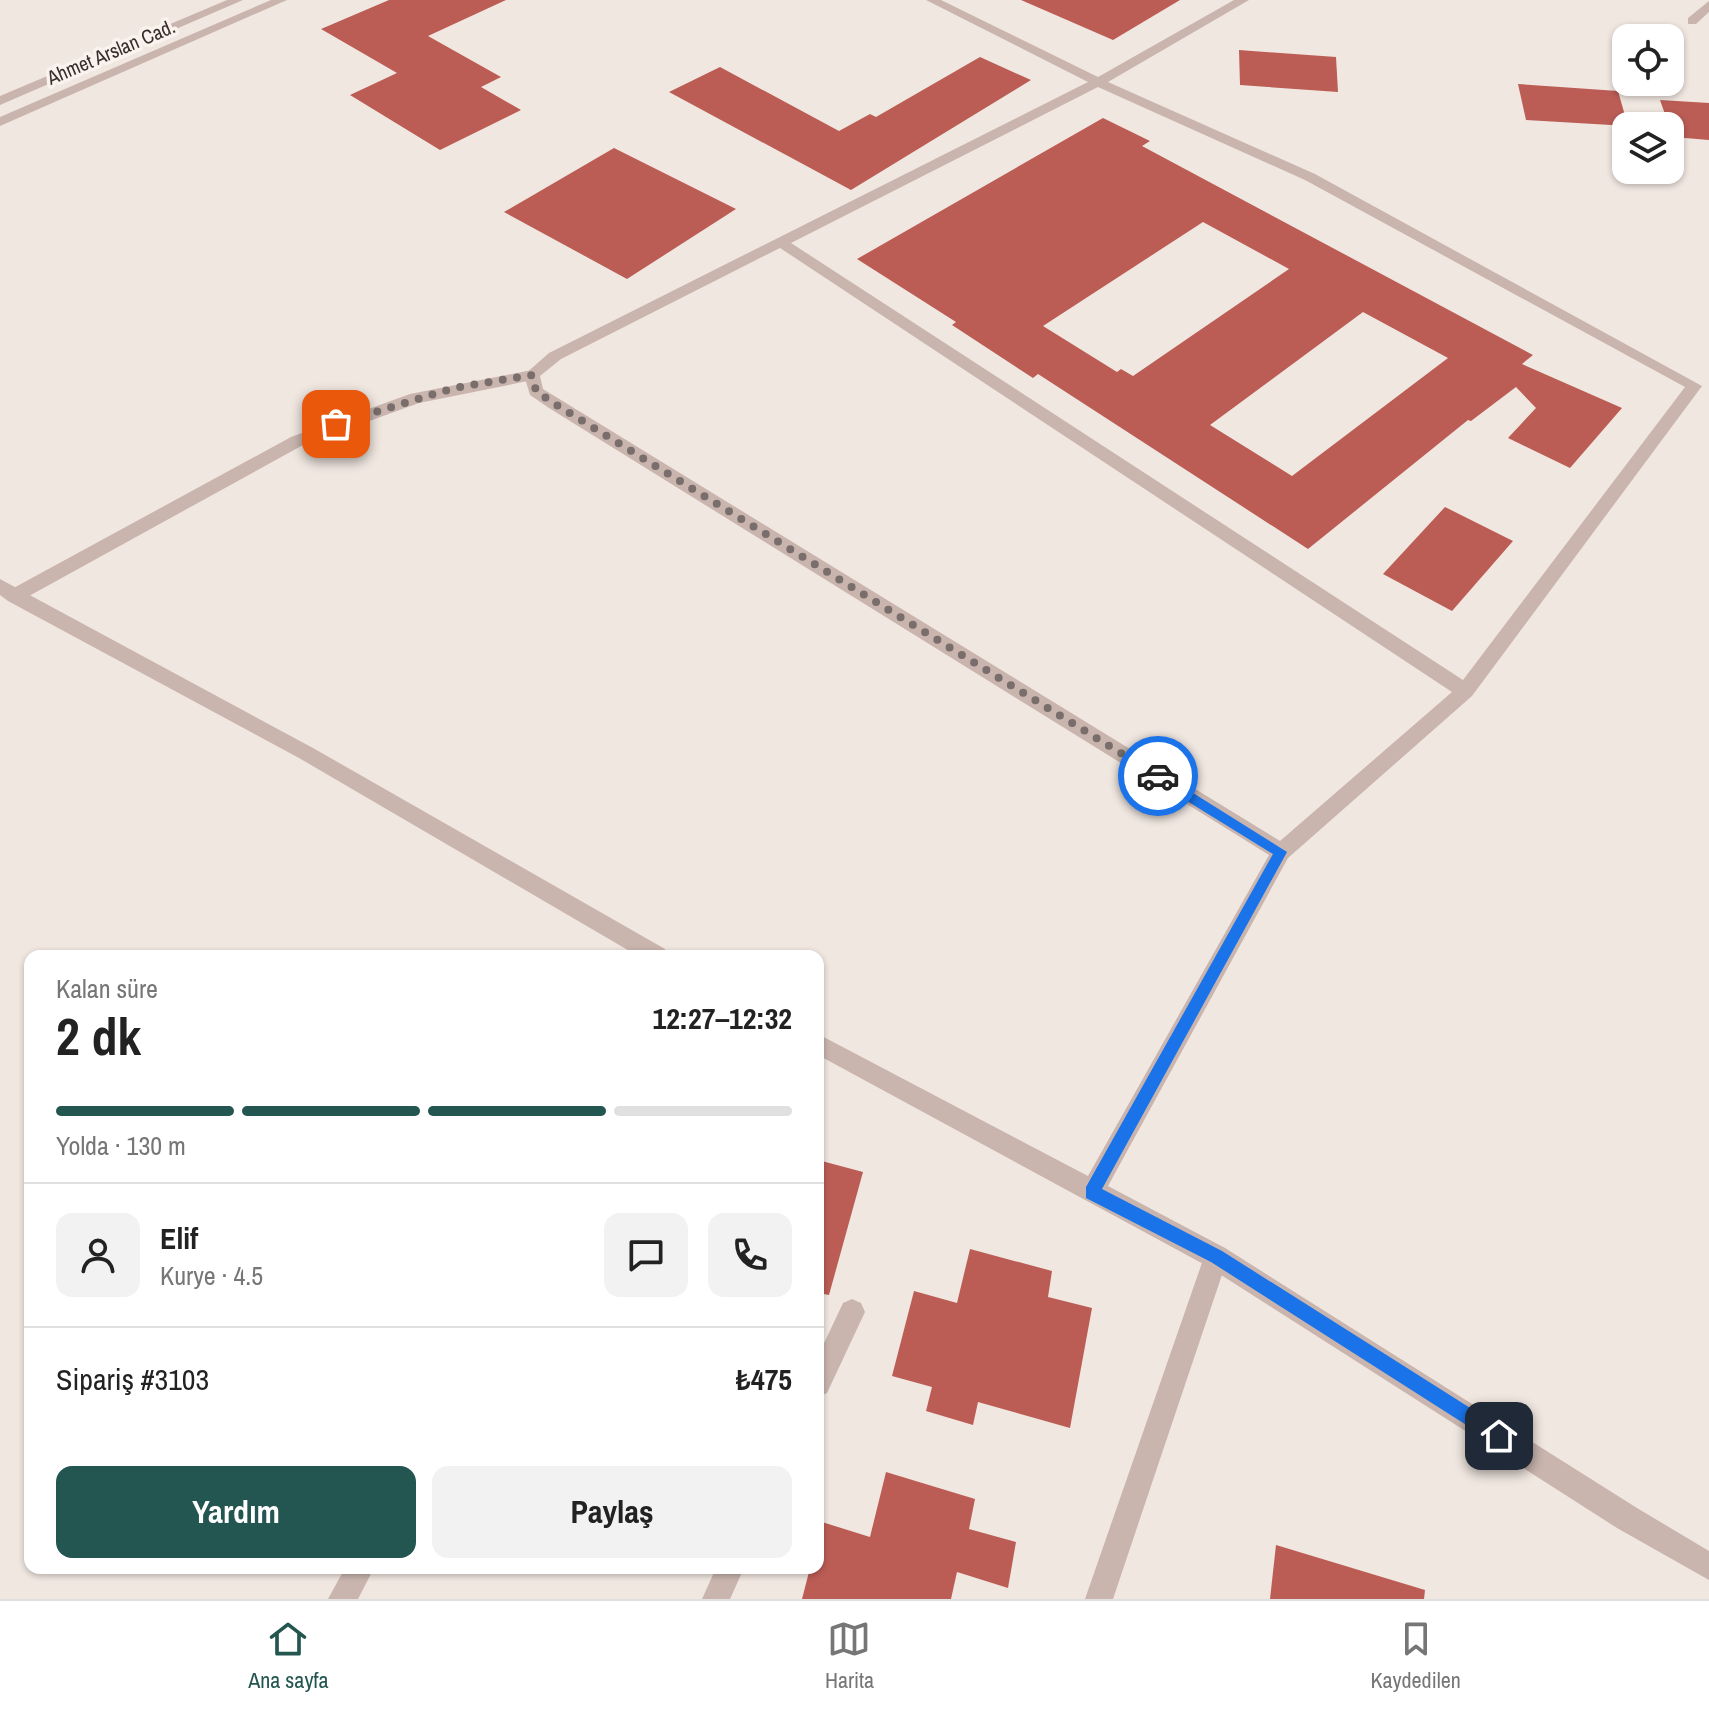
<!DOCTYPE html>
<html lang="tr">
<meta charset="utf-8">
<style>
:root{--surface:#fff;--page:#f2f2f2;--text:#222;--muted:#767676;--line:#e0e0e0;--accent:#245651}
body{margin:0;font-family:"Archivo Narrow",sans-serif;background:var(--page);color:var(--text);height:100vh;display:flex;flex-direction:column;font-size:30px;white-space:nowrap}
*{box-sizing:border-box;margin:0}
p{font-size:26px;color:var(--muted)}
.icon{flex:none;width:44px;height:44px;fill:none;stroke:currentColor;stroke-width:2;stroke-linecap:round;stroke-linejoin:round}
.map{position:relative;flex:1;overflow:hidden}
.sheet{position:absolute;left:24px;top:950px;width:800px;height:624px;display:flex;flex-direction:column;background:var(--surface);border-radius:16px;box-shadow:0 2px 6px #0004}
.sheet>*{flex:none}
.controls{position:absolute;left:1612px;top:24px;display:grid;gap:16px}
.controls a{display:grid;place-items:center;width:72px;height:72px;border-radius:16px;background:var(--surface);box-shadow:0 2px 6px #0004;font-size:40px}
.pin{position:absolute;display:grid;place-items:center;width:68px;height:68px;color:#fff;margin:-34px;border-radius:16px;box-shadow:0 4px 12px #0006}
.courier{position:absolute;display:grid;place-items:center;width:80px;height:80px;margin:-40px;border:6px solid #1a73e8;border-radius:50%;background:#fff;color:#222;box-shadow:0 2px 10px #0007}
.headline em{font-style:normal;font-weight:700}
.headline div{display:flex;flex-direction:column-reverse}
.headline{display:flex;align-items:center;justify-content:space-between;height:136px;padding:0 32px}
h1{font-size:52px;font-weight:700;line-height:60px}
.bar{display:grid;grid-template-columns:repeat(4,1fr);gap:12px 8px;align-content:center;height:96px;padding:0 32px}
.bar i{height:10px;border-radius:6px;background:var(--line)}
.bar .selected{background:var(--accent)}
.bar p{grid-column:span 4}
.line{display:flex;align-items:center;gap:20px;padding:0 32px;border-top:2px solid var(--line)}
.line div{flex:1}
.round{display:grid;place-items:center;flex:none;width:84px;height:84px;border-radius:16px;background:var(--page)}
.action{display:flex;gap:16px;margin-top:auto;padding:16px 32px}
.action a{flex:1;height:92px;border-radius:16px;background:var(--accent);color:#fff;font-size:32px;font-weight:700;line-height:92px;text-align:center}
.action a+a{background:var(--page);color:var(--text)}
.tabs{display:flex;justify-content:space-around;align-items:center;height:112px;border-top:2px solid var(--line);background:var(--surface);font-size:22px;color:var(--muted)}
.tabs a{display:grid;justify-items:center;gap:4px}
.tabs .selected{color:var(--accent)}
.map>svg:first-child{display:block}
.building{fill:#bb5d55;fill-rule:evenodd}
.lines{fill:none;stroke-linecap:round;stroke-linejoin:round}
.service{fill:#c9b5ae;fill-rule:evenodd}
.minor{fill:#c9b5ae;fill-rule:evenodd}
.tertiary{fill:#c9b5ae;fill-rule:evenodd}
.route{fill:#1a73e8}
.done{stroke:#796e6b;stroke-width:8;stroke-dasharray:0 14.4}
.labels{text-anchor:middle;stroke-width:7;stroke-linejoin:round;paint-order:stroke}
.far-street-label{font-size:20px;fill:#382d2b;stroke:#f9f2ed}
</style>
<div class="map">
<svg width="1709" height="1599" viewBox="0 0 1709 1599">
<rect width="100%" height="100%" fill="#f1e7e1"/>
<!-- building -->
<g class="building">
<path d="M 389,0 L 506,0 L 428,36 L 501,77 L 481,87 L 521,110 L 440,150 L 350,95 L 397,73 L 321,29 Z"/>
<path d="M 1021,0 L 1180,0 L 1113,40 Z"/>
<path d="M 1239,50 L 1336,57 L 1338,92 L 1240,85 Z"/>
<path d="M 980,57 L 1031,80 L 851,190 L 669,92 L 720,67 L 839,131 L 870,114 L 876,117 Z"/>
<path d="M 1518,84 L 1618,91 L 1628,126 L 1526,120 Z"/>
<path d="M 1660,100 L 1709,103 L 1709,140 L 1673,137 Z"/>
<path d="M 1103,118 L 1150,141 L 1142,146 L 1533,355 L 1522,364 L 1622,408 L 1570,468 L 1508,438 L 1536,408 L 1516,387 L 1471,421 L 1468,420 L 1308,549 L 1038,374 L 1033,378 L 952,325 L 956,322 L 857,259 ZM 1203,222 L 1289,269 L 1133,376 L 1121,369 L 1117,372 L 1043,326 ZM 1363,312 L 1448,358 L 1292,476 L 1210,425 Z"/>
<path d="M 614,148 L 736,209 L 627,279 L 504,212 Z"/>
<path d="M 1445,507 L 1513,541 L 1452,611 L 1383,574 Z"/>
<path d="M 818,1160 L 863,1172 L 829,1295 L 818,1293 Z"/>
<path d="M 970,1249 L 1052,1271 L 1048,1297 L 1092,1308 L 1070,1428 L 978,1402 L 973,1425 L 926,1411 L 932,1387 L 892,1376 L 914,1291 L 957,1303 Z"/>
<path d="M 886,1472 L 975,1499 L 969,1529 L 1016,1542 L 1008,1588 L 957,1572 L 951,1599 L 802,1599 L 810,1568 L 818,1568 L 818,1539 L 822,1522 L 870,1537 Z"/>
<path d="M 1276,1545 L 1425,1590 L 1424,1599 L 1270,1599 Z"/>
</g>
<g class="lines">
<!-- service -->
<g class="service">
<path d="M 532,370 L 538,371 L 538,379 L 419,403 L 303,445 L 20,601 L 14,603 L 5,596 L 8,591 L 291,437 L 410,394 Z"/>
<path d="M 1216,1245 L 1225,1248 L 1228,1257 L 1113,1599 L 1085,1599 L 1204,1257 L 1207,1248 Z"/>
<path d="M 852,1299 L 861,1303 L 865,1312 L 827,1393 L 818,1397 L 818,1356 L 843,1303 Z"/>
<path d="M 345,1568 L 374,1568 L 358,1599 L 328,1599 Z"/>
<path d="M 716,1568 L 744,1568 L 730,1599 L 702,1599 Z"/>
</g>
<!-- minor -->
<g class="minor">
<path d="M 926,0 L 941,0 L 1098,77 L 1234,0 L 1249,0 L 1108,82 L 1315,174 L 1702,386 L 1472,696 L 1288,858 L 1108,1186 L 1225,1248 L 1637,1508 L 1709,1551 L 1709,1580 L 1617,1528 L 1207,1266 L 818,1055 L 818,1034 L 1088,1176 L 1269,855 L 549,408 L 530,395 L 524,375 L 549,353 L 1088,82 ZM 1098,87 L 1305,180 L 1685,387 L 1463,680 L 791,243 ZM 780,248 L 1452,692 L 1280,841 L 543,389 L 540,376 L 561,359 Z"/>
<path d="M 1709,1 L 1709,12 L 1696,24 L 1688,24 L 1688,18 Z"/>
<path d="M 0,579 L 313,748 L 665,949 L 668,956 L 638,956 L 299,758 L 8,601 L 0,595 Z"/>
</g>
<!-- tertiary -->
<g class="tertiary">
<path d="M 227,0 L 243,0 L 0,105 L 0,96 Z"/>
<path d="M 271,0 L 287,0 L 0,126 L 0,117 Z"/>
</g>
</g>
<!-- route -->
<path class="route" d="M 1158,771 L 1287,852 L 1102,1189 L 1222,1251 L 1505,1430 L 1507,1436 L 1505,1442 L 1499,1445 L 1493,1442 L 1211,1262 L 1086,1198 L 1086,1187 L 1273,854 L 1153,780 L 1153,772 Z"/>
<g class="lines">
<!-- done -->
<path class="done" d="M 336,424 L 454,388 L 532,375 L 536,391 L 555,404 L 1158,776"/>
</g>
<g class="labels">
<!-- far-street labels -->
<g class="far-street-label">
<text transform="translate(111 52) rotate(-23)" y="7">Ahmet Arslan Cad.</text>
</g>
</g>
</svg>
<div class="controls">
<a><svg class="icon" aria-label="locate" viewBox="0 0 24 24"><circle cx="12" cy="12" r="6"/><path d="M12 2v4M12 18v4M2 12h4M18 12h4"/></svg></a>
<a><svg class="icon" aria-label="layers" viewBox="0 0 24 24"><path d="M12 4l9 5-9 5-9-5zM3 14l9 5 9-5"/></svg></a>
</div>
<div class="pin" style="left:336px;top:424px;background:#ea580c"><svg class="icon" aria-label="bag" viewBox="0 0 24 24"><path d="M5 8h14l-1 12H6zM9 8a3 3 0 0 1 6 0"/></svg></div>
<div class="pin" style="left:1499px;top:1436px;background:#1f2937"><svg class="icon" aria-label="home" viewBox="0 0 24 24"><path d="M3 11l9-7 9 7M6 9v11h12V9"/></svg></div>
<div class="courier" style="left:1158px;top:776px"><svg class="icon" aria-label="car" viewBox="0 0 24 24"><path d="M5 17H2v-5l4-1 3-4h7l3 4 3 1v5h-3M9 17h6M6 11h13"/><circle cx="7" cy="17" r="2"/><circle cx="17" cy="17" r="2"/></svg></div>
<section class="sheet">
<div class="headline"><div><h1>2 dk</h1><p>Kalan süre</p></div><em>12:27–12:32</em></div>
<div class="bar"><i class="selected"></i><i class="selected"></i><i class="selected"></i><i></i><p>Yolda · 130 m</p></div>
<div class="line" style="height:144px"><a class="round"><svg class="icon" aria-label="person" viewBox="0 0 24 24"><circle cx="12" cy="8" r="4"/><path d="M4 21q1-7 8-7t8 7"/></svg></a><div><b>Elif</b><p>Kurye · 4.5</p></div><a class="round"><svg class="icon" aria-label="chat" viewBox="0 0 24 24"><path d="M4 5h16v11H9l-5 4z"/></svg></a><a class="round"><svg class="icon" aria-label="phone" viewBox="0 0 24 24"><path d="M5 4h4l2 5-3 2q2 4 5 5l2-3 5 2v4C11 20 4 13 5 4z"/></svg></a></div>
<div class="line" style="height:104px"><div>Sipariş #3103</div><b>₺475</b></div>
<div class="action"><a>Yardım</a><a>Paylaş</a></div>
</section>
</div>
<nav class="tabs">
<a class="selected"><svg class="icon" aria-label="home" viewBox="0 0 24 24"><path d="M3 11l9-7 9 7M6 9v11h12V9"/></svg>Ana sayfa</a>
<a><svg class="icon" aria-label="map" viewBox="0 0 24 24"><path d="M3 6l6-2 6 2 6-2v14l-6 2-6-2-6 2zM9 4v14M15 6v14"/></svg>Harita</a>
<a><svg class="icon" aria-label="saved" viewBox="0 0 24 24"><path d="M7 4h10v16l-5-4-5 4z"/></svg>Kaydedilen</a>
</nav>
